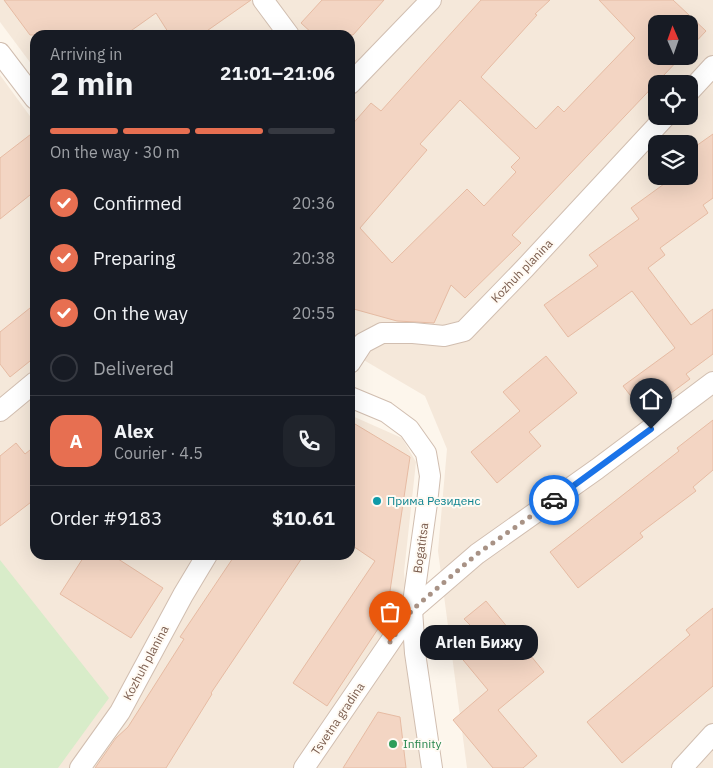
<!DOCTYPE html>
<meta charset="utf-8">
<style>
:root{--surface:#171b24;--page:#20242c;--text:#f1f3f6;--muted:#9ea1a6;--line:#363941;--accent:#e76f51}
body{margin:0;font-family:"IBM Plex Sans",sans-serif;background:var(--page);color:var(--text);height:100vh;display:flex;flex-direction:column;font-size:19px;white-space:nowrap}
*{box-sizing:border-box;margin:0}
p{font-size:16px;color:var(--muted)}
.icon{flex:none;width:28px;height:28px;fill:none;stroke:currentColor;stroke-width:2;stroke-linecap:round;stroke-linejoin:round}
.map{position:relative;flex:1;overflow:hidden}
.sheet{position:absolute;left:30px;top:30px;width:325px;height:530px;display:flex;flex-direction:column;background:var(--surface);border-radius:15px;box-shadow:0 5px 20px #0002}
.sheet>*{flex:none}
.needle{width:32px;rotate:358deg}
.tools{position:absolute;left:648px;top:15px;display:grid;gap:10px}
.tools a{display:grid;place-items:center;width:50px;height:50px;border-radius:10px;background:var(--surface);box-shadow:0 5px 20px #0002;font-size:25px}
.pin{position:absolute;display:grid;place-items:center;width:42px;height:42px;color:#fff;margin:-51px -21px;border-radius:50% 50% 50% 0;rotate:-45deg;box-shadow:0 0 5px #0007}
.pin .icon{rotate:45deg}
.courier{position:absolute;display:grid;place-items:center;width:50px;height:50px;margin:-25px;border:4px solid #1a73e8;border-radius:50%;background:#fff;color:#222;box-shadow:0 1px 6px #0007}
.bubble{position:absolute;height:35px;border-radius:15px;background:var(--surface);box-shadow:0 5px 20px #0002;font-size:16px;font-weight:800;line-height:35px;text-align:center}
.summary em{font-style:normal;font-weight:800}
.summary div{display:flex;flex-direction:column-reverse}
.summary{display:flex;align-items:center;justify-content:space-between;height:85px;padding:0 20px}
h1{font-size:32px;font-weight:800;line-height:38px}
.bar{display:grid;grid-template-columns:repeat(4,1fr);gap:8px 5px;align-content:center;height:60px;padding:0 20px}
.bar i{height:6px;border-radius:4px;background:var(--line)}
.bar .active{background:var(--accent)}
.bar p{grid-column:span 4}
.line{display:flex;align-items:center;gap:12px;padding:0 20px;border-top:1px solid var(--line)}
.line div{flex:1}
.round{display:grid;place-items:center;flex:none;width:52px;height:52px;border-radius:15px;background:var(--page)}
ol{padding:0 20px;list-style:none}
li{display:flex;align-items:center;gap:15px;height:55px}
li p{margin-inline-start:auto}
li .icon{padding:5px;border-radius:50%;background:var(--accent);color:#fff;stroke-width:4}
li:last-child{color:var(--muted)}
li i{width:28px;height:28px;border:2px solid var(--line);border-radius:50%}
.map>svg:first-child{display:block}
.residential{fill:#f5e8da;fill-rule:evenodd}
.green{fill:#d8ecc9}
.building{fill:#f3d5c3;stroke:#e6bba3;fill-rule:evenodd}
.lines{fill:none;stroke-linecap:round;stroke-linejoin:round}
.street-casing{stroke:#d1beb0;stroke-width:22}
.street{stroke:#fff;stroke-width:20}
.done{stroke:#a89285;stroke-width:5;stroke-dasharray:0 9}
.route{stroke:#1a73e8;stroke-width:6}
.culture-dot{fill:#0f9aa8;stroke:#fffaf3;stroke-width:2}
.leisure-dot{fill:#2e9e5b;stroke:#fffaf3;stroke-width:2}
.labels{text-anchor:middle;stroke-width:4;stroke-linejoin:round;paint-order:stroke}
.street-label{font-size:12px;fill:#7a5c4d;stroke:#fffaf3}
.culture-label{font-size:12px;fill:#0d838f;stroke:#fffaf3;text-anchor:start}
.leisure-label{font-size:12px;fill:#27864d;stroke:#fffaf3;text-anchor:start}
</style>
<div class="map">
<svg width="713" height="768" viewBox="0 0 713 768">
<rect width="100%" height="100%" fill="#fdf6ec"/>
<!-- residential -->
<g class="residential">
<path d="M 0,0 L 713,0 L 713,768 L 467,768 L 438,551 L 447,449 L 425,396 L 350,352 L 350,35 L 35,35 L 35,69 L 0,22 ZM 656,24 L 689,24 L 689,56 L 656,56 ZM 656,84 L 689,84 L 689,116 L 656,116 ZM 656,144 L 689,144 L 689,176 L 656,176 Z"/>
<path d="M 0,75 L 35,123 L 35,555 L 350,555 L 350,415 L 402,438 L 416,462 L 404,572 L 421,768 L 0,768 Z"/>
</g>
<!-- green -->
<path class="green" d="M 0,560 L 109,698 L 58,768 L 0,768 Z"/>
<!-- building -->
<g class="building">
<path d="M 4,0 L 251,0 L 201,35 L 170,35 L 156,13 L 125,35 L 30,35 Z"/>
<path d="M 322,0 L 384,0 L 353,35 L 314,35 L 301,23 Z"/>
<path d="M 481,0 L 550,0 L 535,14 L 537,15 L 481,77 L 536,129 L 558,106 L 564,112 L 635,38 L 599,0 L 673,0 L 706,31 L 689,49 L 689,24 L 656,24 L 656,56 L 682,56 L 512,235 L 521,243 L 465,298 L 451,285 L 434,323 L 397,321 L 350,308 L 350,127 L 371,103 L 381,111 ZM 460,100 L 520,158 L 511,167 L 516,172 L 484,206 L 467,189 L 392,263 L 360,228 L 427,150 L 420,144 Z"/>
<path d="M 35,131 L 35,191 L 0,219 L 0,158 Z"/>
<path d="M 713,134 L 713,198 L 703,205 L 708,213 L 660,248 L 665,255 L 648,268 L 691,325 L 713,309 L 713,354 L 686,374 L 690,379 L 644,413 L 623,386 L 675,348 L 632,291 L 568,337 L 544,305 L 598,266 L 589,255 L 639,219 L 631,208 L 675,176 L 689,176 L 689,151 Z"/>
<path d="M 35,304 L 35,357 L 10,377 L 0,364 L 0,332 Z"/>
<path d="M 546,356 L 577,393 L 529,432 L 541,446 L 497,483 L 471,452 L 520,411 L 503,392 Z"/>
<path d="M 713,420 L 713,470 L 693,487 L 696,491 L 640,533 L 643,537 L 578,588 L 550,552 L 679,451 L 677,448 Z"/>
<path d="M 350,421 L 410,457 L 390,591 L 399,597 L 327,706 L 293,683 L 375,561 L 350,544 Z"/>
<path d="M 16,443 L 25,454 L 35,446 L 35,499 L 0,526 L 0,456 Z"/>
<path d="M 85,555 L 112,555 L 163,588 L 131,638 L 60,594 Z"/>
<path d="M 235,555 L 304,555 L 211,693 L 212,694 L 166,768 L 95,768 L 116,738 L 128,727 L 184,639 L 180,637 Z"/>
<path d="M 486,601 L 544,672 L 498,710 L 537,756 L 523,768 L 493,768 L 453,720 L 488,690 L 449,643 L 470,625 L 464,619 Z"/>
<path d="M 713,608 L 713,686 L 622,763 L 587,722 L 690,635 L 686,630 Z"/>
<path d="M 378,712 L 400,717 L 406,768 L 343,768 Z"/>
</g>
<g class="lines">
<!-- street casing -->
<g class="street-casing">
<g id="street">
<path d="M 263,0 L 289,35"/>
<path d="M 0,53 L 35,99"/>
<path d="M 350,84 L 431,0"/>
<path d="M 689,92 L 713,66"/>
<path d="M 350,363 L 363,343 L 382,333 L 413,333 L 444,336 L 464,331 L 525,268 L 666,116"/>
<path d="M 350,397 L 386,412 L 409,429 L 426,453 L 430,476 L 427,503 L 412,610 L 415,653 L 432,768"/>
<path d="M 0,411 L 35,382"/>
<path d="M 80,768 L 120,712 L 183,595 L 207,555"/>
<path d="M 304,768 L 412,610 L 477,554 L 597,469 L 713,382"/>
<path d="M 682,768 L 713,734"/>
</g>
</g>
<!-- street -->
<use href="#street" class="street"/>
</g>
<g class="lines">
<!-- done -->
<path class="done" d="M 390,642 L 412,610 L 477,554 L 554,500"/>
<!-- route -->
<path class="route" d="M 554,500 L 651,429"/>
</g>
<!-- markers -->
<circle class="culture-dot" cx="377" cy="501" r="5"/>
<circle class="leisure-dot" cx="393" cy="744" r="5"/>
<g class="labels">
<!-- street labels -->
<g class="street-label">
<text transform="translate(522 271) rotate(-46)" y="4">Kozhuh planina</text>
<text transform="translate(421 548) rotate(-82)" y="4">Bogatitsa</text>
<text transform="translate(146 663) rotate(-62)" y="4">Kozhuh planina</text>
<text transform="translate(338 719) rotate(-56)" y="4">Tsvetna gradina</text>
</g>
<!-- culture labels -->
<g class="culture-label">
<text x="387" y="505">Прима Резиденс</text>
</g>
<!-- leisure labels -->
<g class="leisure-label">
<text x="403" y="748">Infinity</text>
</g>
</g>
</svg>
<div class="tools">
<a><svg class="needle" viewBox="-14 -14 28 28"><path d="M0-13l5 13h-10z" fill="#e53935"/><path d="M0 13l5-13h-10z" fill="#9ea1a6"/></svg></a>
<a><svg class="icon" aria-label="locate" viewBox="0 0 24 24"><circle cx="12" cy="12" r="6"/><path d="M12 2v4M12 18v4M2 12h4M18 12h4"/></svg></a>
<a><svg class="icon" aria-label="layers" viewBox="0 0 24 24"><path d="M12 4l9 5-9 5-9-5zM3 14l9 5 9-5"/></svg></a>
</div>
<div class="pin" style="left:390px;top:642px;background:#ea580c"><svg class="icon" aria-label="bag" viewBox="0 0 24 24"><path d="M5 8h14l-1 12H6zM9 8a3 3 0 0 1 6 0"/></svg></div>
<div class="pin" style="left:651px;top:429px;background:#1f2937"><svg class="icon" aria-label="home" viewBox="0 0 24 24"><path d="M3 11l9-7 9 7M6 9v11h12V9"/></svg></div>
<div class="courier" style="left:554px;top:500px"><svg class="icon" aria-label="car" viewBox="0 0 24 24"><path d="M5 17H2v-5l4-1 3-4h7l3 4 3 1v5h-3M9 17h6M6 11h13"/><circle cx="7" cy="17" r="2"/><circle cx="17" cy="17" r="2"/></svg></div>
<div class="bubble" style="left:420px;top:625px;width:118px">Arlen Бижу</div>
<section class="sheet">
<div class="summary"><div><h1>2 min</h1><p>Arriving in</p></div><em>21:01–21:06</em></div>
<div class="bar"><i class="active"></i><i class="active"></i><i class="active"></i><i></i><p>On the way · 30 m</p></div>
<ol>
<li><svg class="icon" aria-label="check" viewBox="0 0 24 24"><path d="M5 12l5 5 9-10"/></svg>Confirmed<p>20:36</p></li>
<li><svg class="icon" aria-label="check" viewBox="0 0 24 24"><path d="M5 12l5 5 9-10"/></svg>Preparing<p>20:38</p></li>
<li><svg class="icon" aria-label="check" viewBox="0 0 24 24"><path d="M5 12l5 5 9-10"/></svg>On the way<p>20:55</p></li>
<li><i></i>Delivered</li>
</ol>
<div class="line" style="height:90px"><b class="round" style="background:var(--accent);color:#fff">A</b><div><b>Alex</b><p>Courier · 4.5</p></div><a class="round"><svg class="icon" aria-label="phone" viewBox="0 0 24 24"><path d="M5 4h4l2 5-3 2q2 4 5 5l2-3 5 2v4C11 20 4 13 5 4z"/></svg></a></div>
<div class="line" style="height:65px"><div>Order #9183</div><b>$10.61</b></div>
</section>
</div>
